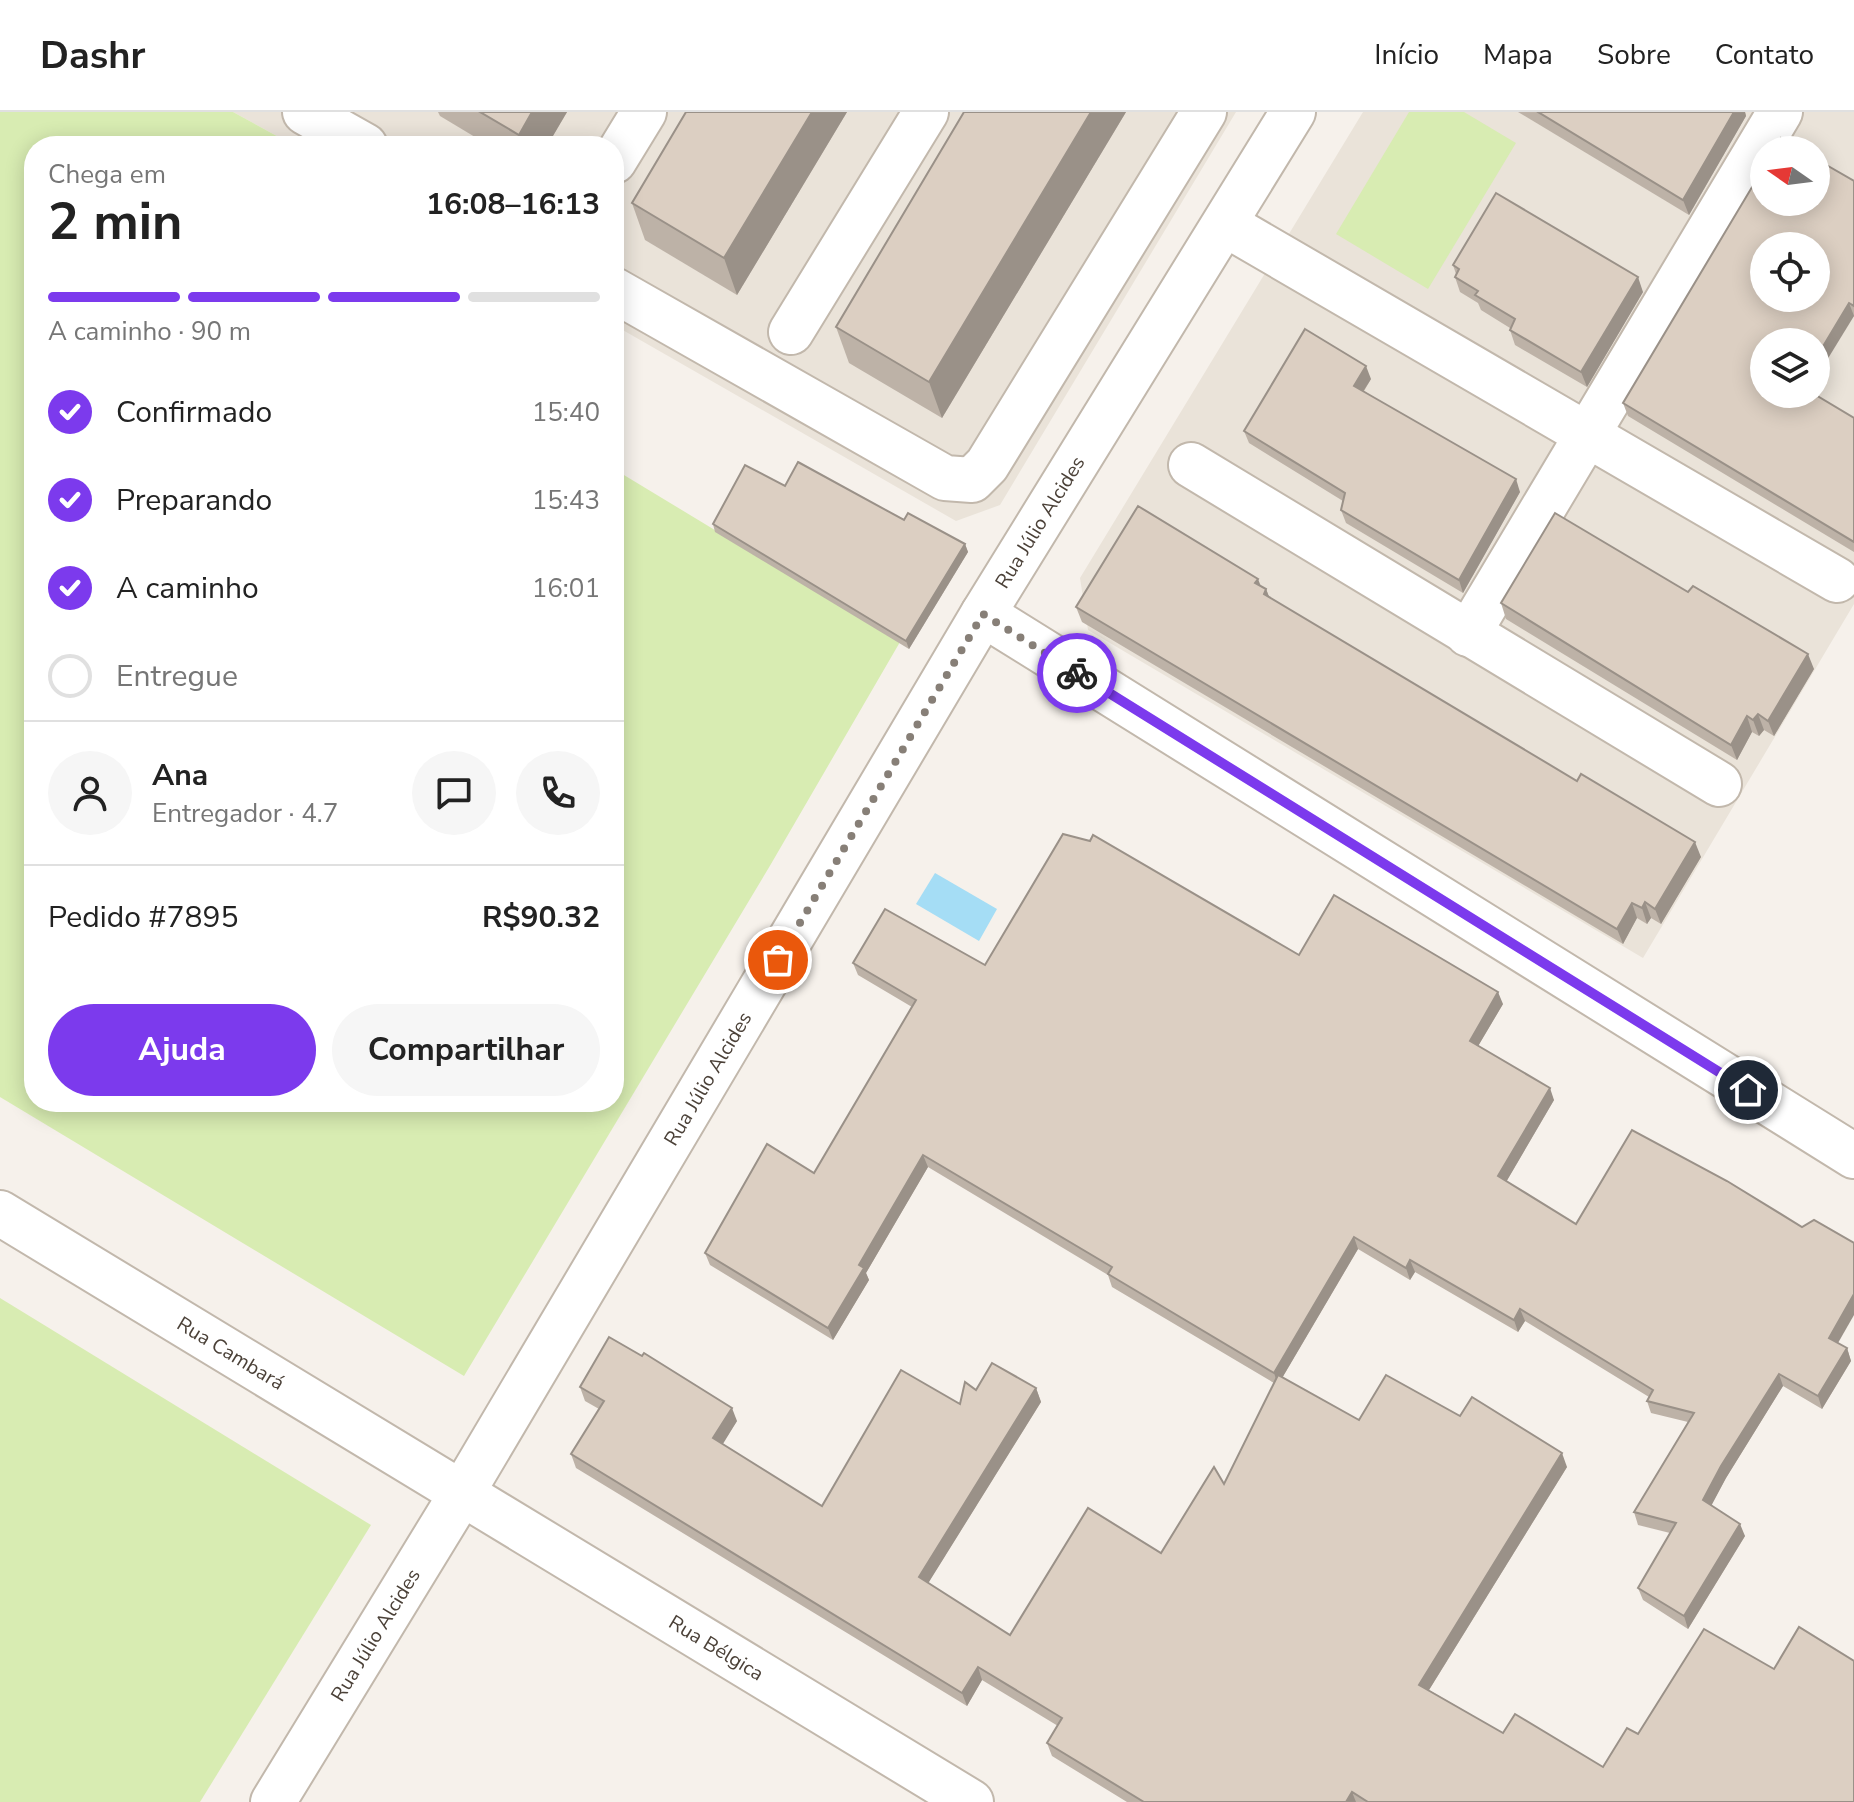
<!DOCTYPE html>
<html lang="pt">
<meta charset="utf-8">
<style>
:root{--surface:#fff;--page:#f6f6f6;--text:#222;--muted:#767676;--line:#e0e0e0;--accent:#7c3aed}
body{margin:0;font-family:"Nunito Sans",sans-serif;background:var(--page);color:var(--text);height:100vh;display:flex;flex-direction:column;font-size:30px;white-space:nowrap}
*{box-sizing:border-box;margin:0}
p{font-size:26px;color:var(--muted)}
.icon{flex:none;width:44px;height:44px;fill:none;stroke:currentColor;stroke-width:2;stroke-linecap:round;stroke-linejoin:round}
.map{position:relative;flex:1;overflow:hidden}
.side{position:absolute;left:24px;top:24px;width:600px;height:976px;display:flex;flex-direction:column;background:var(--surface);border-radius:32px;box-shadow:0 4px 20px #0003}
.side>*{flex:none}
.needle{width:52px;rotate:284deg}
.fabs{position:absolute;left:1750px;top:24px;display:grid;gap:16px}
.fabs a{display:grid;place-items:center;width:80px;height:80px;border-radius:50%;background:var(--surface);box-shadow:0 4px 20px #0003;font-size:40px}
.pin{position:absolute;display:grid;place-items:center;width:68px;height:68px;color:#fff;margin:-34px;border:4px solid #fff;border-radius:50%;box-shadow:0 2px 8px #0007}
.courier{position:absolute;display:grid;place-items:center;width:80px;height:80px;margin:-40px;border:6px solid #7c3aed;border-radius:50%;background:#fff;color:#222;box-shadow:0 2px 10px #0007}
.overview em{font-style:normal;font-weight:700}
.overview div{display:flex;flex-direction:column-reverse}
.overview{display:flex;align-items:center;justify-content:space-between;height:136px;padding:0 24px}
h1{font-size:52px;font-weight:700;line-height:60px}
.bar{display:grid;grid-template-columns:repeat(4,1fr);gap:12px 8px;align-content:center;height:96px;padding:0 24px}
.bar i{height:10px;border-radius:6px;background:var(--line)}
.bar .active{background:var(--accent)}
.bar p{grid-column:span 4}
.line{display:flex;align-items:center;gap:20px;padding:0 24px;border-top:2px solid var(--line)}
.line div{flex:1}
.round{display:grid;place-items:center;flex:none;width:84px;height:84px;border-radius:42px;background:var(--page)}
ol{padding:0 24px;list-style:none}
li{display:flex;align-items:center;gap:24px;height:88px}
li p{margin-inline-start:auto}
li .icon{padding:8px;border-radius:50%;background:var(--accent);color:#fff;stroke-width:4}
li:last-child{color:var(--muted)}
li i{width:44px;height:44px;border:4px solid var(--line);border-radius:50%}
.cta{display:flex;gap:16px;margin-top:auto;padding:16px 24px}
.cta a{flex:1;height:92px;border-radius:48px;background:var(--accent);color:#fff;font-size:32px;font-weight:700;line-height:92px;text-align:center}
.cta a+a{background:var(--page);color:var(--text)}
header{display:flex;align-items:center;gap:48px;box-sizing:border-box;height:112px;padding:0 40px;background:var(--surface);border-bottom:2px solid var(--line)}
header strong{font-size:38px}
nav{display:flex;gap:44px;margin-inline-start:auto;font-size:28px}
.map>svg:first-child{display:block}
.residential{fill:#eae3d9;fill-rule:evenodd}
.green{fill:#d8ecb2}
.water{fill:#a5ddf5}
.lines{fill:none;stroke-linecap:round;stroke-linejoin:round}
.minor-casing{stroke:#c2b8ac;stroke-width:48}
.minor{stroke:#fff;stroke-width:44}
.wall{fill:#bdb2a7}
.shaded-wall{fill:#9a9188}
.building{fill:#dccfc2;stroke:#9a9188;stroke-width:2;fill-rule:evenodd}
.done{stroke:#877f77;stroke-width:8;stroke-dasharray:0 14.4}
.route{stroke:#7c3aed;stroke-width:10}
.labels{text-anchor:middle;stroke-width:6;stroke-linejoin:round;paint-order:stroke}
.street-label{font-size:20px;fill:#4b4138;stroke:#fff}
</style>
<header>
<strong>Dashr</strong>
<nav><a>Início</a><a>Mapa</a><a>Sobre</a><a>Contato</a></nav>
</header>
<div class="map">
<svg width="1854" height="1690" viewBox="0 0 1854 1690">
<rect width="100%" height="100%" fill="#f6f1eb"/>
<!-- residential -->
<g class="residential">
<path d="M 233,0 L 1236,0 L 1000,393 L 956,409 L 614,213 L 614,34 L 295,34 Z"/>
<path d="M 1363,0 L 1854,0 L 1854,492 L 1643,846 L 1088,518 L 1080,466 ZM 1764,38 L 1816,38 L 1816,90 L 1764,90 ZM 1764,134 L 1816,134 L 1816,186 L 1764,186 ZM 1764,230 L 1816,230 L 1816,282 L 1764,282 Z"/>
</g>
<!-- green -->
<g class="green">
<path d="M 0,0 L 233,0 L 295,34 L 34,34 L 34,990 L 614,990 L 614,357 L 900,530 L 771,752 L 464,1264 L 0,985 Z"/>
<path d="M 1409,0 L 1464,0 L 1516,31 L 1428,177 L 1336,122 Z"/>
<path d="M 0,1186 L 371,1413 L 200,1690 L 0,1690 Z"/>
</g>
<!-- water -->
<path class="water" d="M 935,761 L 997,797 L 979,829 L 916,792 Z"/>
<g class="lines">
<!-- minor casing -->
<g class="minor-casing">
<g id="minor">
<path d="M 305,0 L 365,34"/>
<path d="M 614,49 L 644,0"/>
<path d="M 1225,112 L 1837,468"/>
<path d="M 614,178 L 945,366 L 972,368 L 987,353 L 1204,0"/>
<path d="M 791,220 L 926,0"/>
<path d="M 1191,353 L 1719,672"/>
<path d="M 983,502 L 1854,1044"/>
<path d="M 1468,522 L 1780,0"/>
<path id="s1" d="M 0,1101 L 971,1690"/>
<path id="s2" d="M 273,1690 L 462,1381 L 983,502 L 1293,0"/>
</g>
</g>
<!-- minor -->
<use href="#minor" class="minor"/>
</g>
<!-- wall -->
<g class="wall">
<path d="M 438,0 L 567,0 L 547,34 L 490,34 L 440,4 Z"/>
<path d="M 686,0 L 847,0 L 737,183 L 645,128 L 632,91 Z"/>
<path d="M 964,0 L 1126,0 L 942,306 L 849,251 L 836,215 Z"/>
<path d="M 1518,0 L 1745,0 L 1746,4 L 1689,103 Z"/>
<path d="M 1854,69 L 1854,204 L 1764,282 L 1854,306 L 1854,440 L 1628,304 L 1623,291 Z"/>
<path d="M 1453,153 L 1643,180 L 1587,275 L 1515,233 L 1510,218 L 1510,216 L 1481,198 L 1478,191 L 1460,180 L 1455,165 L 1456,162 Z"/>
<path d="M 1371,267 L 1364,279 L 1520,380 L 1463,481 L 1346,411 L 1341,398 L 1343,389 L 1249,331 L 1244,319 Z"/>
<path d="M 785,374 L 904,408 L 965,432 L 968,440 L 909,537 L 715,420 L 713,412 Z"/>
<path d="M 1261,474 L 1266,477 L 1269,485 L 1701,745 L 1661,812 L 1651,806 L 1647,812 L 1637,806 L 1623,832 L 1082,510 L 1076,495 Z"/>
<path d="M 1501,491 L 1814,557 L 1774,624 L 1764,618 L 1759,624 L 1752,620 L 1737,648 L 1506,507 Z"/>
<path d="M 1299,843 L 1503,892 L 1478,934 L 1554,988 L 1506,1070 L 1576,1112 L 1838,1231 L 1847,1236 L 1851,1249 L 1822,1297 L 1783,1274 L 1726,1366 L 1711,1393 L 1745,1424 L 1688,1517 L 1643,1488 L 1638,1476 L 1670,1421 L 1638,1413 L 1634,1400 L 1688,1310 L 1651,1301 L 1647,1289 L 1649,1285 L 1525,1209 L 1518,1220 L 1415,1160 L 1410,1168 L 1358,1137 L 1282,1266 L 1359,1308 L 1460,1304 L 1567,1355 L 1429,1578 L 1503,1621 L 1603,1655 L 1638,1622 L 1854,1690 L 1127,1690 L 1052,1644 L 1047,1631 L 1058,1614 L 982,1568 L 967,1594 L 576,1356 L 571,1342 L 599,1297 L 585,1289 L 580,1275 L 737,1309 L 722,1332 L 822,1394 L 960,1292 L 976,1278 L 1036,1276 L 1041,1290 L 928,1471 L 1010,1523 L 1161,1441 L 1224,1372 L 1274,1271 L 1112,1175 L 1108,1163 L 928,1055 L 866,1161 L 869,1168 L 833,1228 L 710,1153 L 705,1141 L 814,1061 L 912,895 L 858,863 L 853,851 L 985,853 Z"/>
</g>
<!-- shaded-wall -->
<g class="shaded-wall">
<path d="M 532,0 L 567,0 L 547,34 L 523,34 L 519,23 Z"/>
<path d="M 812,0 L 847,0 L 737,183 L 724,146 Z"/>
<path d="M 1091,0 L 1126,0 L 942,306 L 929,270 Z"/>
<path d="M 1734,0 L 1745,0 L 1746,4 L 1689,103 L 1683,88 Z"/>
<path d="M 1638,165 L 1643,180 L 1587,275 L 1581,260 Z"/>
<path d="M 1849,191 L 1854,204 L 1816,266 L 1816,246 Z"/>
<path d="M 1366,254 L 1371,267 L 1359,286 L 1354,274 Z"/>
<path d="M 1516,367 L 1520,380 L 1463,481 L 1459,468 Z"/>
<path d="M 965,432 L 968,440 L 909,537 L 906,529 Z"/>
<path d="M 1258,467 L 1264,482 L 1266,477 L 1272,492 L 1255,471 Z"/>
<path d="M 1808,542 L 1814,557 L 1774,624 L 1768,609 Z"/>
<path d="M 1758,602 L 1764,618 L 1759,624 L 1753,608 Z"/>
<path d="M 1747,604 L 1752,620 L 1737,648 L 1731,633 Z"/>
<path d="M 1695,730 L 1701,745 L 1661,812 L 1655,797 Z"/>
<path d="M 1645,790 L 1651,806 L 1647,812 L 1642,796 Z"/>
<path d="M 1632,791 L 1637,806 L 1623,832 L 1617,817 Z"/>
<path d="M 1498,880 L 1503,892 L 1474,941 L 1470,929 Z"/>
<path d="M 1550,976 L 1554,988 L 1502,1077 L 1498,1064 Z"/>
<path d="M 923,1043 L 928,1055 L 866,1161 L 869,1168 L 833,1228 L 828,1216 L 859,1153 Z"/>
<path d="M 1354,1125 L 1358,1137 L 1278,1273 L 1274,1261 Z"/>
<path d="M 1410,1148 L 1415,1160 L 1410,1168 L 1406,1156 Z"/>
<path d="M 1854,1182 L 1854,1203 L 1834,1238 L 1829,1226 Z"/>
<path d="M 1520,1197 L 1525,1209 L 1518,1220 L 1514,1208 Z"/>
<path d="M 1847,1236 L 1851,1249 L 1822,1297 L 1818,1284 Z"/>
<path d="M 1779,1262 L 1783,1274 L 1726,1366 L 1708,1400 L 1703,1388 L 1721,1354 Z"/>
<path d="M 1036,1276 L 1041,1290 L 924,1478 L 919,1465 Z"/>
<path d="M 732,1296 L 737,1309 L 718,1340 L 713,1326 Z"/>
<path d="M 1562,1341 L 1567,1355 L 1424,1586 L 1419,1573 Z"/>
<path d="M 1740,1412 L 1745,1424 L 1688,1517 L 1684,1504 Z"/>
<path d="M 978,1555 L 982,1568 L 967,1594 L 962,1581 Z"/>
<path d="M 1352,1680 L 1356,1690 L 1346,1690 Z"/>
</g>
<!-- building -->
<g class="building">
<path d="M 480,0 L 532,0 L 519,23 Z"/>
<path d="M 686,0 L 812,0 L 724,146 L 632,91 Z"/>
<path d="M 964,0 L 1091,0 L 929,270 L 836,215 Z"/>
<path d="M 1538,0 L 1734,0 L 1683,88 Z"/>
<path d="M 1781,26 L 1801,38 L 1774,38 Z"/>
<path d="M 1816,47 L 1854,69 L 1854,194 L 1849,191 L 1816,246 L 1816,230 L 1764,230 L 1764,282 L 1814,282 L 1854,306 L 1854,430 L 1623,291 L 1764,55 L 1764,90 L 1816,90 ZM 1764,134 L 1816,134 L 1816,186 L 1764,186 Z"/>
<path d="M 1496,81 L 1638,165 L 1581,260 L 1510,218 L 1515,207 L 1475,183 L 1478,179 L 1455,165 L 1459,157 L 1453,153 Z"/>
<path d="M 1305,217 L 1366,254 L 1354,274 L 1516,367 L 1459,468 L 1341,398 L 1345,381 L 1244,319 Z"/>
<path d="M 798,350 L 904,408 L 908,401 L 965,432 L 906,529 L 713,412 L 745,353 L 785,374 Z"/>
<path d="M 1138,394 L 1258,467 L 1255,471 L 1266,477 L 1264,482 L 1577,669 L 1581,662 L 1695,730 L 1655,797 L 1645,790 L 1642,796 L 1632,791 L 1617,817 L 1076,495 Z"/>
<path d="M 1555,401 L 1688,480 L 1693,474 L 1808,542 L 1768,609 L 1758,602 L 1753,608 L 1747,604 L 1731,633 L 1501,491 Z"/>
<path d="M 1063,722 L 1090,729 L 1093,723 L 1299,843 L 1334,783 L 1498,880 L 1470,929 L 1550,976 L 1498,1064 L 1576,1112 L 1632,1018 L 1727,1069 L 1802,1115 L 1814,1108 L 1854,1131 L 1854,1182 L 1829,1226 L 1847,1236 L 1818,1284 L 1779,1262 L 1721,1354 L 1703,1388 L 1740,1412 L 1684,1504 L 1638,1476 L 1676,1411 L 1634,1400 L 1694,1301 L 1647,1289 L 1653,1278 L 1520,1197 L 1514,1208 L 1410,1148 L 1406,1156 L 1354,1125 L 1274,1261 L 1108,1162 L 1112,1155 L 923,1043 L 859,1153 L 864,1156 L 828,1216 L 705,1141 L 767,1032 L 814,1061 L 916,888 L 853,851 L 885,797 L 985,853 Z"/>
<path d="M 609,1225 L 642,1244 L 644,1241 L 732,1296 L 713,1326 L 822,1394 L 901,1258 L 960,1292 L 965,1270 L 976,1278 L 992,1251 L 1036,1276 L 919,1465 L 1010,1523 L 1088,1396 L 1161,1441 L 1214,1355 L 1224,1372 L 1278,1263 L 1359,1308 L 1386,1263 L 1460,1304 L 1472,1285 L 1562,1341 L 1419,1573 L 1503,1621 L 1515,1602 L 1603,1655 L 1627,1616 L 1638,1622 L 1704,1517 L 1774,1557 L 1799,1515 L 1854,1549 L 1854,1690 L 1368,1690 L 1352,1680 L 1346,1690 L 1144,1690 L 1047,1631 L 1062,1606 L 978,1555 L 962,1581 L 571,1342 L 604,1289 L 580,1275 Z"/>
</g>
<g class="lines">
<!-- done -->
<path class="done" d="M 778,848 L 983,502 L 1077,561"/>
<!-- route -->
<path class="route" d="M 1077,561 L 1748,978"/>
</g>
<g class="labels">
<!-- street labels -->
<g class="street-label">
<text dy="7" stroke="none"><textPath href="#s2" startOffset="1492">Rua Júlio Alcides</textPath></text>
<text dy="7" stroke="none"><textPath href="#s2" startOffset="844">Rua Júlio Alcides</textPath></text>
<text dy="7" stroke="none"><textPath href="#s1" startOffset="270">Rua Cambará</textPath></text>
<text dy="7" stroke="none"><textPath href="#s2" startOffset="196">Rua Júlio Alcides</textPath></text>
<text dy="7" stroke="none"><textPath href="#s1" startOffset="838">Rua Bélgica</textPath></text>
</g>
</g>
</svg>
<div class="fabs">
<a><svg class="needle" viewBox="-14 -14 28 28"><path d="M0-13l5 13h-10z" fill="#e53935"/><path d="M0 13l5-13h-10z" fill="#767676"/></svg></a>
<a><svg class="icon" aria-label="locate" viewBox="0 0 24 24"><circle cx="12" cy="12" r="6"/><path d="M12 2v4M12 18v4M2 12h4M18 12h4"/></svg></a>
<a><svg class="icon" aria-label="layers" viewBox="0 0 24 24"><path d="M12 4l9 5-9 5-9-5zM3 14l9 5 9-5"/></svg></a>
</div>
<div class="pin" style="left:778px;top:848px;background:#ea580c"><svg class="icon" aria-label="bag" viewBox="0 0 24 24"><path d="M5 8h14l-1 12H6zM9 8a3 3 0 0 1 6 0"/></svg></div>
<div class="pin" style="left:1748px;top:978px;background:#1f2937"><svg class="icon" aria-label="home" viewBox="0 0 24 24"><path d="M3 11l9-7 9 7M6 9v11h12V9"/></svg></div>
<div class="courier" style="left:1077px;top:561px"><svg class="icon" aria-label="bike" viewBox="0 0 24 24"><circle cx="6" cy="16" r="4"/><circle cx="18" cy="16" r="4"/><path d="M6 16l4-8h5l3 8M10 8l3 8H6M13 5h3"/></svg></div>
<section class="side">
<div class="overview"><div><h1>2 min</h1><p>Chega em</p></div><em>16:08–16:13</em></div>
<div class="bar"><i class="active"></i><i class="active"></i><i class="active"></i><i></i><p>A caminho · 90 m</p></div>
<ol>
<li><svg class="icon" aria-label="check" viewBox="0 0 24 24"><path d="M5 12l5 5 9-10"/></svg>Confirmado<p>15:40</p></li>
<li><svg class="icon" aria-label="check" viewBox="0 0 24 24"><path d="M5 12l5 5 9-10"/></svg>Preparando<p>15:43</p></li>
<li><svg class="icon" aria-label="check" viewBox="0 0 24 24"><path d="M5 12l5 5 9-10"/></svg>A caminho<p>16:01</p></li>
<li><i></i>Entregue</li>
</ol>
<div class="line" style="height:144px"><a class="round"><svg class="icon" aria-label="person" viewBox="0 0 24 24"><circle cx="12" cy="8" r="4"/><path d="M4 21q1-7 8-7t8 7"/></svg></a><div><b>Ana</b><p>Entregador · 4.7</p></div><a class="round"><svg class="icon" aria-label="chat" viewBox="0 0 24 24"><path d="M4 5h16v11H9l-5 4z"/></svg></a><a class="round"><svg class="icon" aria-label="phone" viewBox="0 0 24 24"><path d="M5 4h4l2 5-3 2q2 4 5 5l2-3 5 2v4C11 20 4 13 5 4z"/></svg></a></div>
<div class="line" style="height:104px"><div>Pedido #7895</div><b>R$90.32</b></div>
<div class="cta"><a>Ajuda</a><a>Compartilhar</a></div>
</section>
</div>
